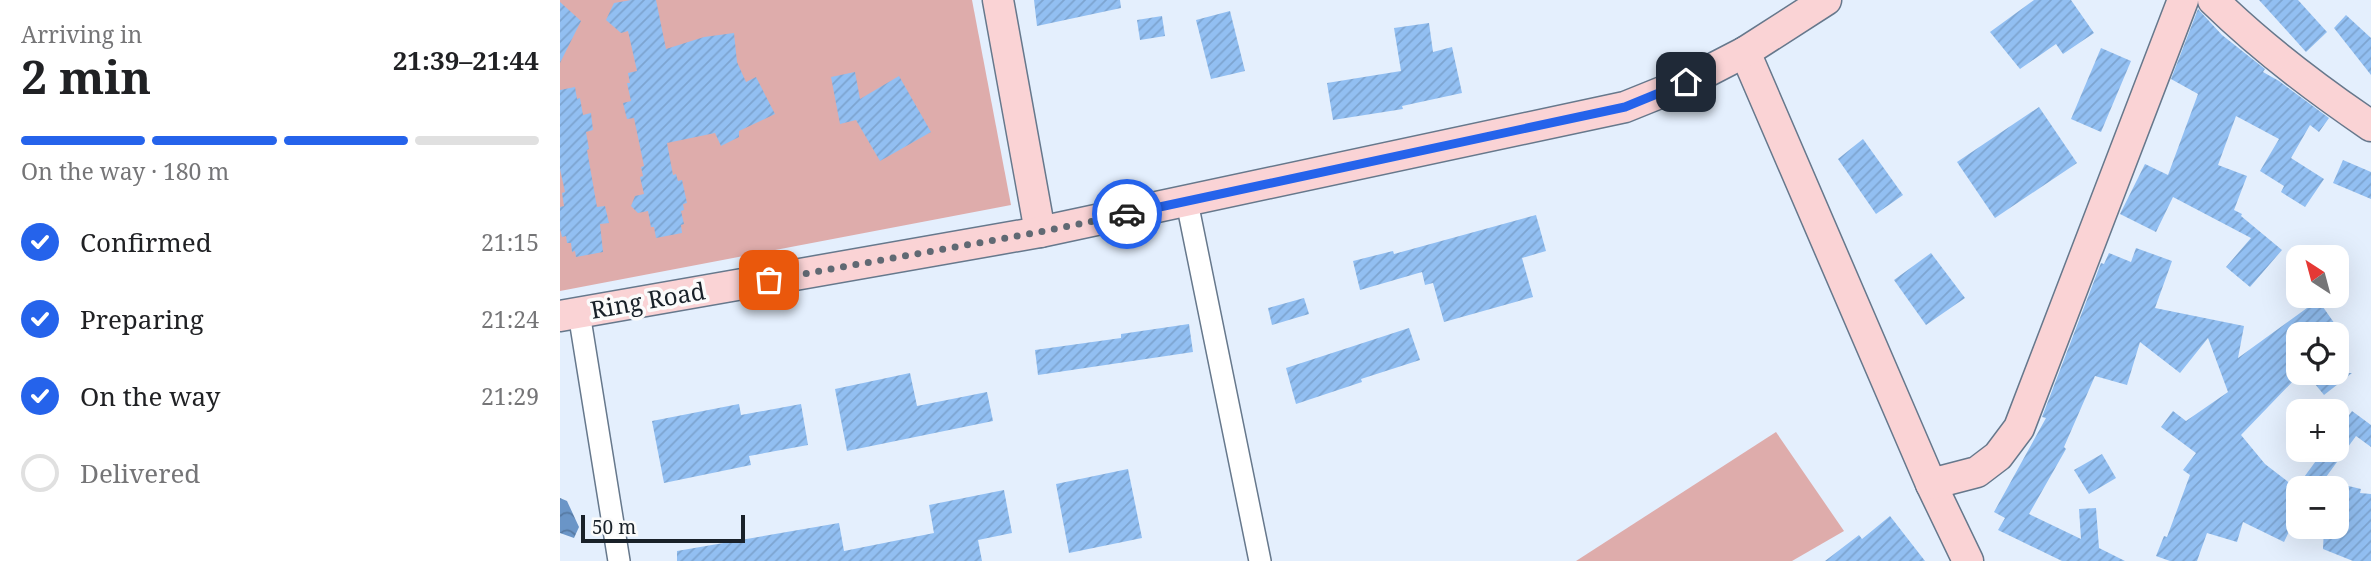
<!DOCTYPE html>
<meta charset="utf-8">
<style>
:root{--surface:#fff;--page:#f2f2f2;--text:#202124;--muted:#757577;--line:#e0e0e0;--accent:#2563eb}
body{margin:0;font-family:"Noto Serif",serif;background:var(--page);color:var(--text);height:100vh;display:flex;flex-direction:column;font-size:26px;white-space:nowrap}
*{box-sizing:border-box;margin:0}
p{font-size:23px;color:var(--muted)}
.icon{flex:none;width:38px;height:38px;fill:none;stroke:currentColor;stroke-width:2;stroke-linecap:round;stroke-linejoin:round}
.map{position:relative;flex:1;overflow:hidden}
.sheet{display:flex;flex-direction:column;background:var(--surface);width:560px}
.sheet>*{flex:none}
.needle{width:46px;rotate:324deg}
.controls{position:absolute;left:1726px;top:245px;display:grid;gap:14px}
.controls a{display:grid;place-items:center;width:63px;height:63px;border-radius:14px;background:var(--surface);box-shadow:0 7px 28px #0002;font-size:35px}
.scale{position:absolute;left:21px;bottom:18px;width:164px;box-sizing:border-box;padding-left:7px;border:4px solid #192129;border-top:0;font-size:19px;line-height:24px;white-space:nowrap;color:#192129;-webkit-text-stroke:5px #fbfbfb;paint-order:stroke}
.pin{position:absolute;display:grid;place-items:center;width:60px;height:60px;color:#fff;margin:-30px;border-radius:14px;box-shadow:0 4px 10px #0006}
.courier{position:absolute;display:grid;place-items:center;width:70px;height:70px;margin:-35px;border:5px solid #2563eb;border-radius:50%;background:#fff;color:#222;box-shadow:0 2px 9px #0007}
.head em{font-style:normal;font-weight:700}
.head div{display:flex;flex-direction:column-reverse}
.head{display:flex;align-items:center;justify-content:space-between;height:119px;padding:0 21px}
h1{font-size:46px;font-weight:700;line-height:52px}
.bar{display:grid;grid-template-columns:repeat(4,1fr);gap:10px 7px;align-content:center;height:84px;padding:0 21px}
.bar i{height:9px;border-radius:5px;background:var(--line)}
.bar .selected{background:var(--accent)}
.bar p{grid-column:span 4}
ol{padding:0 21px;list-style:none}
li{display:flex;align-items:center;gap:21px;height:77px}
li p{margin-inline-start:auto}
li .icon{padding:7px;border-radius:50%;background:var(--accent);color:#fff;stroke-width:4}
li:last-child{color:var(--muted)}
li i{width:38px;height:38px;border:4px solid var(--line);border-radius:50%}
main{display:flex;flex:1;min-height:0}
.map>svg:first-child{display:block}
.green{fill:#deacab}
.water{fill:url(#water-waves)}
.building{fill:url(#building-hatch)}
.lines{fill:none;stroke-linecap:round;stroke-linejoin:round}
.street-casing{stroke:#66788c;stroke-width:24}
.secondary-casing{stroke:#66788c;stroke-width:33}
.street{stroke:#fff;stroke-width:21}
.secondary{stroke:#fad3d5;stroke-width:30}
.done{stroke:#606973;stroke-width:7;stroke-dasharray:0 12.6}
.route{stroke:#2563eb;stroke-width:9}
.labels{text-anchor:middle;stroke-width:7;stroke-linejoin:round;paint-order:stroke}
.street-label{font-size:24px;fill:#192129;stroke:#fbfbfb}
</style>
<main>
<section class="sheet">
<div class="head"><div><h1>2 min</h1><p>Arriving in</p></div><em>21:39–21:44</em></div>
<div class="bar"><i class="selected"></i><i class="selected"></i><i class="selected"></i><i></i><p>On the way · 180 m</p></div>
<ol>
<li><svg class="icon" aria-label="check" viewBox="0 0 24 24"><path d="M5 12l5 5 9-10"/></svg>Confirmed<p>21:15</p></li>
<li><svg class="icon" aria-label="check" viewBox="0 0 24 24"><path d="M5 12l5 5 9-10"/></svg>Preparing<p>21:24</p></li>
<li><svg class="icon" aria-label="check" viewBox="0 0 24 24"><path d="M5 12l5 5 9-10"/></svg>On the way<p>21:29</p></li>
<li><i></i>Delivered</li>
</ol>
</section>
<div class="map">
<svg width="1811" height="561" viewBox="0 0 1811 561">
<defs>
<pattern id="water-waves" width="16" height="10" patternUnits="userSpaceOnUse" patternTransform="scale(1.75)"><rect width="16" height="10" fill="#6a95c7"/><path d="M0 5q4-4 8 0t8 0" fill="none" stroke="#5679a2"/></pattern>
<pattern id="building-hatch" width="6" height="6" patternUnits="userSpaceOnUse" patternTransform="scale(1.75)"><rect width="6" height="6" fill="#92bff2"/><path d="M-1 1l2-2M0 6l6-6M5 7l2-2" fill="none" stroke="#7da4d0"/></pattern>
</defs>
<rect width="100%" height="100%" fill="#e4effd"/>
<!-- green -->
<g class="green">
<path d="M 0,0 L 412,0 L 451,205 L 0,291 Z"/>
<path d="M 1216,432 L 1284,531 L 1232,561 L 1016,561 Z"/>
</g>
<!-- water -->
<path class="water" d="M 0,498 L 7,501 L 19,527 L 14,538 L 0,533 Z"/>
<!-- building -->
<g class="building">
<path d="M 71,0 L 96,0 L 106,49 L 144,37 L 174,33 L 177,62 L 186,82 L 196,77 L 215,114 L 179,131 L 179,137 L 161,146 L 155,133 L 107,143 L 113,175 L 116,174 L 118,181 L 122,180 L 127,203 L 123,204 L 124,210 L 121,211 L 124,224 L 121,225 L 122,233 L 96,238 L 94,227 L 91,227 L 88,211 L 78,213 L 71,206 L 75,196 L 84,194 L 80,177 L 83,176 L 81,167 L 84,166 L 74,118 L 67,119 L 63,103 L 71,101 L 67,83 L 70,83 L 68,73 L 77,71 L 68,31 L 61,33 L 46,20 L 54,3 Z"/>
<path d="M 474,0 L 560,0 L 561,8 L 477,26 Z"/>
<path d="M 1474,0 L 1511,0 L 1534,33 L 1503,54 L 1496,44 L 1460,69 L 1430,32 Z"/>
<path d="M 1699,0 L 1738,0 L 1767,32 L 1746,52 Z"/>
<path d="M 0,2 L 21,21 L 0,63 Z"/>
<path d="M 1638,9 L 1662,35 L 1705,69 L 1703,72 L 1719,81 L 1769,118 L 1759,132 L 1750,125 L 1731,158 L 1764,179 L 1745,207 L 1721,192 L 1724,186 L 1700,171 L 1719,139 L 1676,116 L 1658,165 L 1687,176 L 1674,210 L 1682,214 L 1681,216 L 1722,250 L 1690,287 L 1666,267 L 1691,238 L 1613,197 L 1596,232 L 1560,214 L 1585,164 L 1608,175 L 1638,94 L 1611,79 Z"/>
<path d="M 670,11 L 685,71 L 651,79 L 636,20 Z"/>
<path d="M 1786,15 L 1811,38 L 1811,75 L 1774,28 Z"/>
<path d="M 602,16 L 605,36 L 580,40 L 577,20 Z"/>
<path d="M 869,23 L 873,52 L 892,47 L 902,93 L 842,106 L 843,109 L 773,120 L 767,83 L 841,71 L 834,28 Z"/>
<path d="M 1541,48 L 1571,61 L 1541,132 L 1511,119 Z"/>
<path d="M 295,72 L 300,99 L 339,76 L 371,132 L 320,161 L 296,120 L 280,124 L 271,77 Z"/>
<path d="M 15,87 L 17,99 L 20,98 L 23,115 L 31,113 L 33,130 L 26,132 L 29,149 L 27,150 L 37,207 L 45,206 L 49,223 L 40,224 L 43,252 L 16,257 L 15,251 L 12,252 L 11,243 L 7,243 L 6,236 L 2,237 L 0,229 L 0,207 L 4,206 L 2,193 L 5,192 L 0,169 L 0,90 Z"/>
<path d="M 1479,107 L 1517,163 L 1435,218 L 1397,162 Z"/>
<path d="M 1303,139 L 1343,195 L 1316,214 L 1278,159 Z"/>
<path d="M 1783,160 L 1811,172 L 1811,199 L 1773,183 Z"/>
<path d="M 976,215 L 986,251 L 962,258 L 973,297 L 884,322 L 873,283 L 865,285 L 862,272 L 800,290 L 793,261 L 833,251 L 834,254 Z"/>
<path d="M 1576,248 L 1612,261 L 1595,308 L 1684,326 L 1678,358 L 1758,300 L 1782,334 L 1738,334 L 1738,376 L 1681,435 L 1705,464 L 1736,488 L 1764,450 L 1776,450 L 1776,433 L 1792,411 L 1811,425 L 1811,447 L 1796,436 L 1758,488 L 1737,488 L 1738,513 L 1724,542 L 1683,522 L 1677,542 L 1647,533 L 1637,561 L 1610,561 L 1596,556 L 1604,536 L 1607,537 L 1630,475 L 1623,470 L 1636,453 L 1601,427 L 1613,411 L 1626,421 L 1668,392 L 1648,338 L 1620,373 L 1580,342 L 1567,385 L 1535,376 L 1504,447 L 1506,449 L 1469,514 L 1521,539 L 1519,509 L 1536,508 L 1539,548 L 1565,561 L 1502,561 L 1438,530 L 1445,518 L 1434,512 L 1486,418 L 1482,417 L 1541,263 L 1544,264 L 1549,253 L 1571,262 Z"/>
<path d="M 1371,253 L 1405,298 L 1366,325 L 1334,280 Z"/>
<path d="M 744,298 L 749,314 L 712,325 L 708,308 Z"/>
<path d="M 629,324 L 633,352 L 478,375 L 475,350 L 561,338 L 561,334 Z"/>
<path d="M 849,328 L 860,360 L 801,379 L 802,382 L 736,404 L 726,368 Z"/>
<path d="M 350,373 L 357,406 L 427,392 L 433,421 L 287,451 L 275,389 Z"/>
<path d="M 1746,373 L 1792,373 L 1764,395 Z"/>
<path d="M 179,404 L 181,415 L 241,404 L 248,445 L 189,456 L 191,465 L 104,483 L 92,421 Z"/>
<path d="M 1542,454 L 1556,478 L 1529,494 L 1514,470 Z"/>
<path d="M 568,469 L 582,538 L 509,553 L 496,484 Z"/>
<path d="M 1776,483 L 1801,489 L 1800,493 L 1811,494 L 1811,561 L 1793,561 L 1763,549 L 1764,527 L 1776,527 Z"/>
<path d="M 444,490 L 452,533 L 418,540 L 422,561 L 117,561 L 117,551 L 279,523 L 284,551 L 374,533 L 369,505 Z"/>
<path d="M 1330,516 L 1365,561 L 1265,561 L 1299,535 L 1302,539 Z"/>
</g>
<g class="lines">
<!-- street casing -->
<g class="street-casing">
<g id="street">
<path d="M 627,202 L 700,561"/>
<path d="M 19,313 L 59,561"/>
</g>
</g>
<!-- secondary casing -->
<g class="secondary-casing">
<g id="secondary">
<path d="M 438,0 L 480,232"/>
<path d="M 1653,0 C 1701,47 1755,88 1811,126"/>
<path d="M 1185,52 L 1371,484 L 1408,561"/>
<path d="M 0,316 L 480,232 L 1065,107 L 1127,82 L 1185,52 L 1266,0"/>
<path d="M 1371,484 L 1417,472 L 1438,456 L 1459,428 L 1623,0"/>
</g>
</g>
<!-- street -->
<use href="#street" class="street"/>
<!-- secondary -->
<use href="#secondary" class="secondary"/>
</g>
<g class="lines">
<!-- done -->
<path class="done" d="M 209,280 L 480,232 L 567,214"/>
<!-- route -->
<path class="route" d="M 567,214 L 1065,107 L 1126,82"/>
</g>
<g class="labels">
<!-- street labels -->
<g class="street-label">
<text transform="translate(88 301) rotate(-10)" y="8">Ring Road</text>
</g>
</g>
</svg>
<div class="controls">
<a><svg class="needle" viewBox="-14 -14 28 28"><path d="M0-13l5 13h-10z" fill="#e53935"/><path d="M0 13l5-13h-10z" fill="#757577"/></svg></a>
<a><svg class="icon" aria-label="locate" viewBox="0 0 24 24"><circle cx="12" cy="12" r="6"/><path d="M12 2v4M12 18v4M2 12h4M18 12h4"/></svg></a>
<a>+</a>
<a>−</a>
</div>
<div class="scale">50 m</div>
<div class="pin" style="left:209px;top:280px;background:#ea580c"><svg class="icon" aria-label="bag" viewBox="0 0 24 24"><path d="M5 8h14l-1 12H6zM9 8a3 3 0 0 1 6 0"/></svg></div>
<div class="pin" style="left:1126px;top:82px;background:#1f2937"><svg class="icon" aria-label="home" viewBox="0 0 24 24"><path d="M3 11l9-7 9 7M6 9v11h12V9"/></svg></div>
<div class="courier" style="left:567px;top:214px"><svg class="icon" aria-label="car" viewBox="0 0 24 24"><path d="M5 17H2v-5l4-1 3-4h7l3 4 3 1v5h-3M9 17h6M6 11h13"/><circle cx="7" cy="17" r="2"/><circle cx="17" cy="17" r="2"/></svg></div>
</div>
</main>
